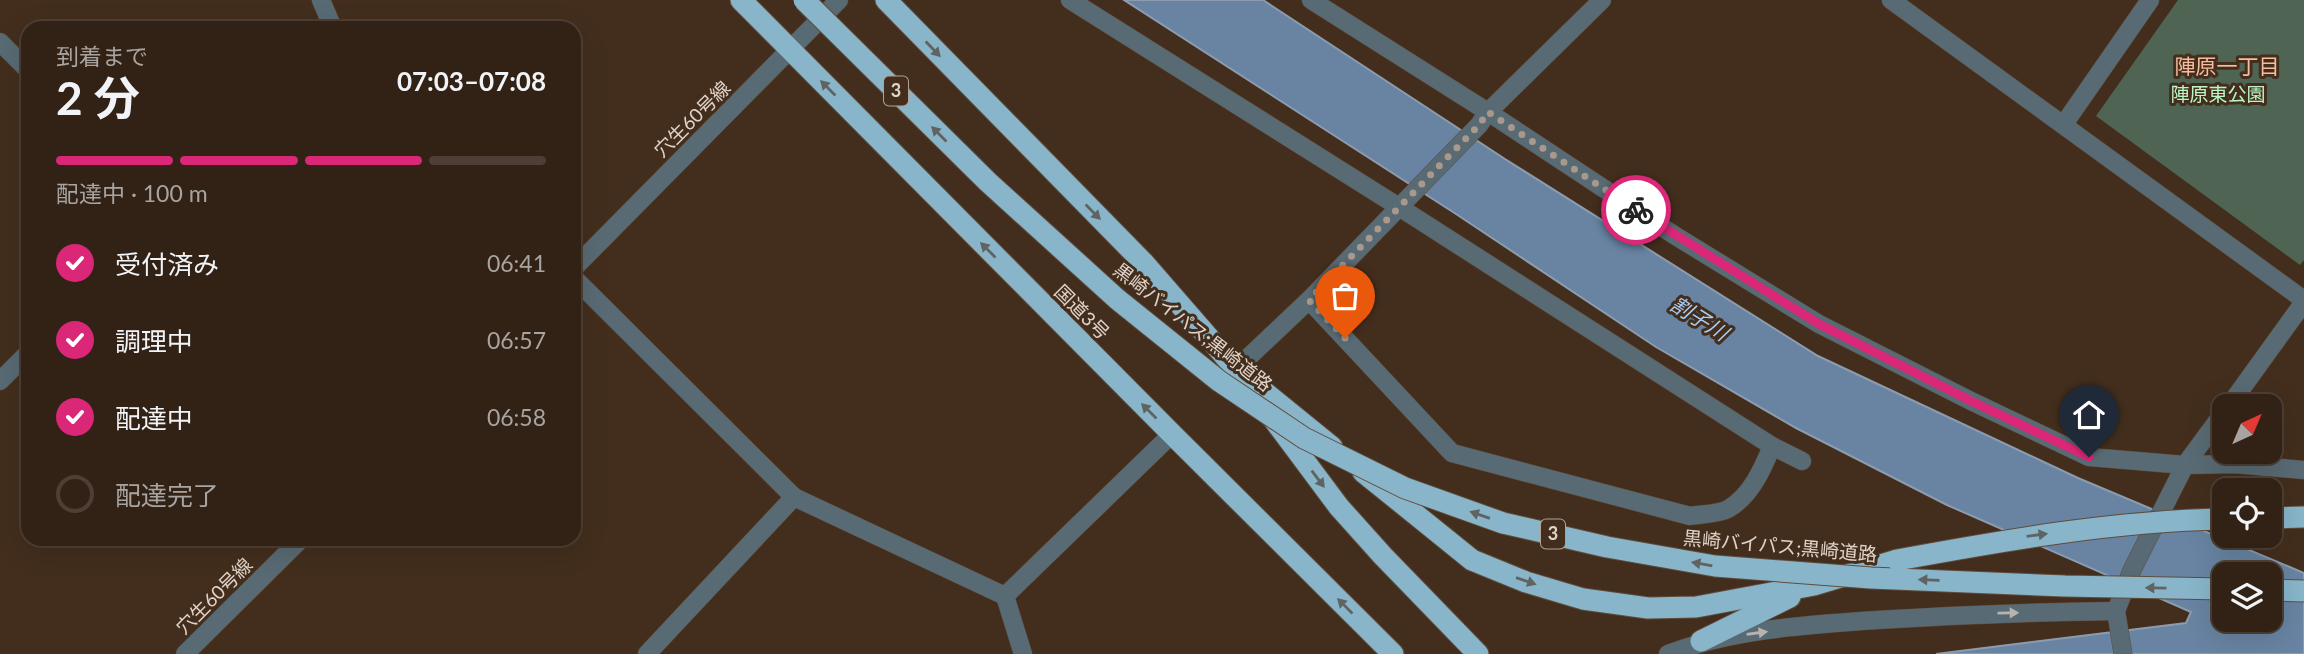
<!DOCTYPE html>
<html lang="ja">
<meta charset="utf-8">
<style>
:root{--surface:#322216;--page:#3d2f23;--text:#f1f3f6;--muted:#a8a4a1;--line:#4d3f35;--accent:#db2777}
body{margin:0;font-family:Lato,"Noto Sans JP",sans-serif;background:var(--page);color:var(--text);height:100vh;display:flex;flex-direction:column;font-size:26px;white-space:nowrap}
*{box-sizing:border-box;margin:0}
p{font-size:23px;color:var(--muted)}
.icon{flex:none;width:38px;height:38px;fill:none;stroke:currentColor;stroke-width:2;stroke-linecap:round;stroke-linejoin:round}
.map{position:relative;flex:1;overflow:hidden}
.drawer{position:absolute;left:21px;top:21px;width:560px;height:525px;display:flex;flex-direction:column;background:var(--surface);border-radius:21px;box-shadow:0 7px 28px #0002,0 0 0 2px var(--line)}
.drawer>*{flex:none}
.needle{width:46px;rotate:44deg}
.tools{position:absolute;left:2212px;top:394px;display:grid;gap:14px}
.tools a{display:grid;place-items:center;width:70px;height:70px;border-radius:14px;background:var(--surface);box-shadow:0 7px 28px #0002,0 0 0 2px var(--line);font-size:35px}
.pin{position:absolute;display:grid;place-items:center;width:60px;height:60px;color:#fff;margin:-72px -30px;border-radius:50% 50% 50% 0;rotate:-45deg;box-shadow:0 0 7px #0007}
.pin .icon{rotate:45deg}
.courier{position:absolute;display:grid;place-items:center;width:70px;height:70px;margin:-35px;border:5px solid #db2777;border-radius:50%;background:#fff;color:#222;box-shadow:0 2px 9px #0007}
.overview em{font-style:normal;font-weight:700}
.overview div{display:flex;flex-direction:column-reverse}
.overview{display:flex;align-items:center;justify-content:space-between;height:119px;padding:0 35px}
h1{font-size:46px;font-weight:700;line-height:52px}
.bar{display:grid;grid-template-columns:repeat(4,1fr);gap:10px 7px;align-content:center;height:84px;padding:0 35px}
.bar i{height:9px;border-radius:5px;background:var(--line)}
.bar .active{background:var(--accent)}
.bar p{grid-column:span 4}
ol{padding:0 35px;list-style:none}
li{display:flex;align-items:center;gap:21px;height:77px}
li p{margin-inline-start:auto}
li .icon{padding:7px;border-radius:50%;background:var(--accent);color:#fff;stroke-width:4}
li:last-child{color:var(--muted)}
li i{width:38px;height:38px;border:4px solid var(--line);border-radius:50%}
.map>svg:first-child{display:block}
.green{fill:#4f6453}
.water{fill:#6884a2;stroke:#8c9cae;stroke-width:2;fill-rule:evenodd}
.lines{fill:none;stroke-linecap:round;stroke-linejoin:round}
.minor-casing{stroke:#5f4c3c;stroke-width:19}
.highway-casing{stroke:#5f4c3c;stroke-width:23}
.minor{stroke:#586a73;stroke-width:18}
.highway{stroke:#88b5c9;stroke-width:21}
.highway-bridge-casing{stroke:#5f4c3c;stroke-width:23;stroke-linecap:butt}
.highway-bridge{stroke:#88b5c9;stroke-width:21}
.oneway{fill:#5f6462}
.oneway2{fill:#b7b4af}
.done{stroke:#a9998d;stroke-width:7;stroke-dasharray:0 12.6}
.route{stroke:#db2777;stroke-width:9}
.labels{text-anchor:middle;stroke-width:6;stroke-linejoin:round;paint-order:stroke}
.shield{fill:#432e1d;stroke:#b1a295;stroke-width:2}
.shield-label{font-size:18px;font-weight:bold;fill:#e0d3c9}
.park-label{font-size:19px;fill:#baf5c6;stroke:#432e1d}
.street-label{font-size:19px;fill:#e0d3c9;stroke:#432e1d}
.neighbourhood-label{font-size:21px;fill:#f7bb9e;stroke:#432e1d}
.water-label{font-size:21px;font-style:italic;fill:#a8ccf5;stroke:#432e1d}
</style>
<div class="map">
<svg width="2304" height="654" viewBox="0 0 2304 654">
<rect width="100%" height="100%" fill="#432e1d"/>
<!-- green -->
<path class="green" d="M 2178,0 L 2304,0 L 2304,260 L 2300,265 L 2096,116 Z"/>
<!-- water -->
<path class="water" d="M 1124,0 L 1263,0 L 1505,159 L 1818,356 L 2078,478 L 2304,573 L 2304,654 L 1936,654 L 2186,623 L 2191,612 L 1947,505 L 1796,428 L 1656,347 L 1456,214 ZM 2224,574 L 2270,574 L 2270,620 L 2224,620 Z"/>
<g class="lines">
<!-- minor casing -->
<g class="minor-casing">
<g id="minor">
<path d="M 321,0 L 333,28"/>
<path d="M 1070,0 L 1399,207 L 1772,446 L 1802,461"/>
<path d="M 1311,0 L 1488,112 L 1674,235 L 1819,324 L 1971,401 L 2089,457 L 2185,465 L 2234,464 L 2304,470"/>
<path d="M 1891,0 L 2304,300"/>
<path d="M 0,42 L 28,70"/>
<path d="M 2064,124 L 2150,0"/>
<path d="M 574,268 L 839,0"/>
<path d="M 574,278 L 794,497 L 1005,596 L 1023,654"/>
<path d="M 1309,300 L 1452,453 L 1690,516 C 1702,514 1719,514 1728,509 C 1751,496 1763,468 1772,446"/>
<path d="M 1236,369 L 1309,300 L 1479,125 L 1488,112 L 1602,0"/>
<path d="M 0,381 L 28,353"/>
<path d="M 2229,406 L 2304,302"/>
<path d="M 1005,596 L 1172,434"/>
<path d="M 185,654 L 301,539"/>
<path d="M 647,654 L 794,497"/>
<path d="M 1668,654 C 1733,629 1807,625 1877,620 C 1956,615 2036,612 2116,611"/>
<path d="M 2123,654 L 2116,611 L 2132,570 L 2185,465 L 2224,412"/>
</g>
</g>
<!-- highway casing -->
<g class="highway-casing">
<g id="highway">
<path d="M 741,0 L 1172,434 L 1393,654"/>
<path d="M 886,0 L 1143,262 L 1236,369 L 1339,507 L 1383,556 L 1478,654"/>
<path d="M 1262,390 L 1332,447"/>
<path d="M 1363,472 L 1472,560 L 1526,582 L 1583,599 L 1648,608 L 1696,607 L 1814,585 L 1897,560"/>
<path d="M 2270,518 L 2304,517"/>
<path d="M 2270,590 L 2304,591"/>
<path d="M 1701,641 L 1790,597"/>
</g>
</g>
<!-- minor -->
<use href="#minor" class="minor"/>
<!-- highway -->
<use href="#highway" class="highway"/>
<!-- highway-bridge casing -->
<g class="highway-bridge-casing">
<g id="highway-bridge">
<path d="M 804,0 L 988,182 L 1117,299 L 1219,381 L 1304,438 L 1405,488 L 1503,523 L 1607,547 L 1715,566 L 1871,578 L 2065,586 L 2224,589"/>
<path d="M 1897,560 C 2006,540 2114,521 2224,519"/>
</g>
</g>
<!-- highway-bridge -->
<use href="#highway-bridge" class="highway-bridge"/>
</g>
<!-- one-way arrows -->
<defs><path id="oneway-solid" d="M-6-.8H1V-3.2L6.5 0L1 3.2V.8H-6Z" transform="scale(1.75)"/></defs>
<g class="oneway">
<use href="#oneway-solid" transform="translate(933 49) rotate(46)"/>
<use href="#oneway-solid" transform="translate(828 88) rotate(-135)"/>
<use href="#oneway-solid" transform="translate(939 134) rotate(-135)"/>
<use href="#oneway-solid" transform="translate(1093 212) rotate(45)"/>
<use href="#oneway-solid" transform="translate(988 250) rotate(-135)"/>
<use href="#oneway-solid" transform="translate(1149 411) rotate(-135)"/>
<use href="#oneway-solid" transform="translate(1318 479) rotate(53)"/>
<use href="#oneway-solid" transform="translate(1480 515) rotate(-161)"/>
<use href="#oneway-solid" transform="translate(2037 535) rotate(-8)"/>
<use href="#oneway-solid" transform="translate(1702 564) rotate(-170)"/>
<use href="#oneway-solid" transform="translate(1929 580) rotate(-178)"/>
<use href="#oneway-solid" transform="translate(1526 581) rotate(19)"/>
<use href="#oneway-solid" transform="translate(2156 588) rotate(-179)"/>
<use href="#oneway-solid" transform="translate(1345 606) rotate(-135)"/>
</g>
<g class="oneway2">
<use href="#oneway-solid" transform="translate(2008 613) rotate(-1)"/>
<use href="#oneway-solid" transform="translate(1757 633) rotate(-8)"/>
</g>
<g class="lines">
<!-- done -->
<path class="done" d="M 1345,338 L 1309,300 L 1479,125 L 1488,112 L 1636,210"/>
<!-- route -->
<path class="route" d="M 1636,210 L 1819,324 L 1971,401 L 2089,457"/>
</g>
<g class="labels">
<!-- shield labels -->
<g class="shield">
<rect x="884" y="76.5" width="24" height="29" rx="5"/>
<rect x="1541" y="519.5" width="24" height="29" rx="5"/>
</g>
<g class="shield-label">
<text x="896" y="97">3</text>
<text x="1553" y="540">3</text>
</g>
<!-- park labels -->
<g class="park-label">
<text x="2218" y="101">陣原東公園</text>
</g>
<!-- street labels -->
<g class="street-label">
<text transform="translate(692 119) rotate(-45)" y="7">穴生60号線</text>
<text transform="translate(1082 312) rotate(45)" y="7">国道3号</text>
<text transform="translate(1193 327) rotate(38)" y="7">黒崎バイパス;黒崎道路</text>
<text transform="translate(1780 546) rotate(5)" y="7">黒崎バイパス;黒崎道路</text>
<text transform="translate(214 596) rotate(-45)" y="7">穴生60号線</text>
</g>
<!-- neighbourhood labels -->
<g class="neighbourhood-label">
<text x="2227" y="74">陣原一丁目</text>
</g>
<!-- water labels -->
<g class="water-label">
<text transform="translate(1699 319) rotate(32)" y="7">割子川</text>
</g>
</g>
</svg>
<div class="tools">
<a><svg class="needle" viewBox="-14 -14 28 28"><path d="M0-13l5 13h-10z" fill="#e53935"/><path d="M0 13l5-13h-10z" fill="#a8a4a1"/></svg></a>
<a><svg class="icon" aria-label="locate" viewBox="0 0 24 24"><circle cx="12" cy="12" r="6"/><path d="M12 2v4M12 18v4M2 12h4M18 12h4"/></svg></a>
<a><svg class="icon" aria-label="layers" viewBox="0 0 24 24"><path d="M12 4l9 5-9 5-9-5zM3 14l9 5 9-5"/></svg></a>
</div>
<div class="pin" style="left:1345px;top:338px;background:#ea580c"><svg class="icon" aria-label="bag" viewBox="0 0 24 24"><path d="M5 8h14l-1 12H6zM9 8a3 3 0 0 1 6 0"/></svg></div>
<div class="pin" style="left:2089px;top:457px;background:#1f2937"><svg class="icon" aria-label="home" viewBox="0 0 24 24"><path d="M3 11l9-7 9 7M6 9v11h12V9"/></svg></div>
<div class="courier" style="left:1636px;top:210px"><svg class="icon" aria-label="bike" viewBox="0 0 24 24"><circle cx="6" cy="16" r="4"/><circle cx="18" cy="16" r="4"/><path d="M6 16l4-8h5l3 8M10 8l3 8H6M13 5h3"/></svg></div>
<section class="drawer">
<div class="overview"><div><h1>2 分</h1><p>到着まで</p></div><em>07:03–07:08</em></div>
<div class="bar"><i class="active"></i><i class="active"></i><i class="active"></i><i></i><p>配達中 · 100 m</p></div>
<ol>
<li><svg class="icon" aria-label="check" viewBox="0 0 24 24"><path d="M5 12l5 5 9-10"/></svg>受付済み<p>06:41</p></li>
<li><svg class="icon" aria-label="check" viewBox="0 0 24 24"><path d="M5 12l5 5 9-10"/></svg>調理中<p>06:57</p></li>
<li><svg class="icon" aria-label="check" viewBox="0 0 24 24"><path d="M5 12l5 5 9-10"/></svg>配達中<p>06:58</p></li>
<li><i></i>配達完了</li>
</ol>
</section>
</div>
